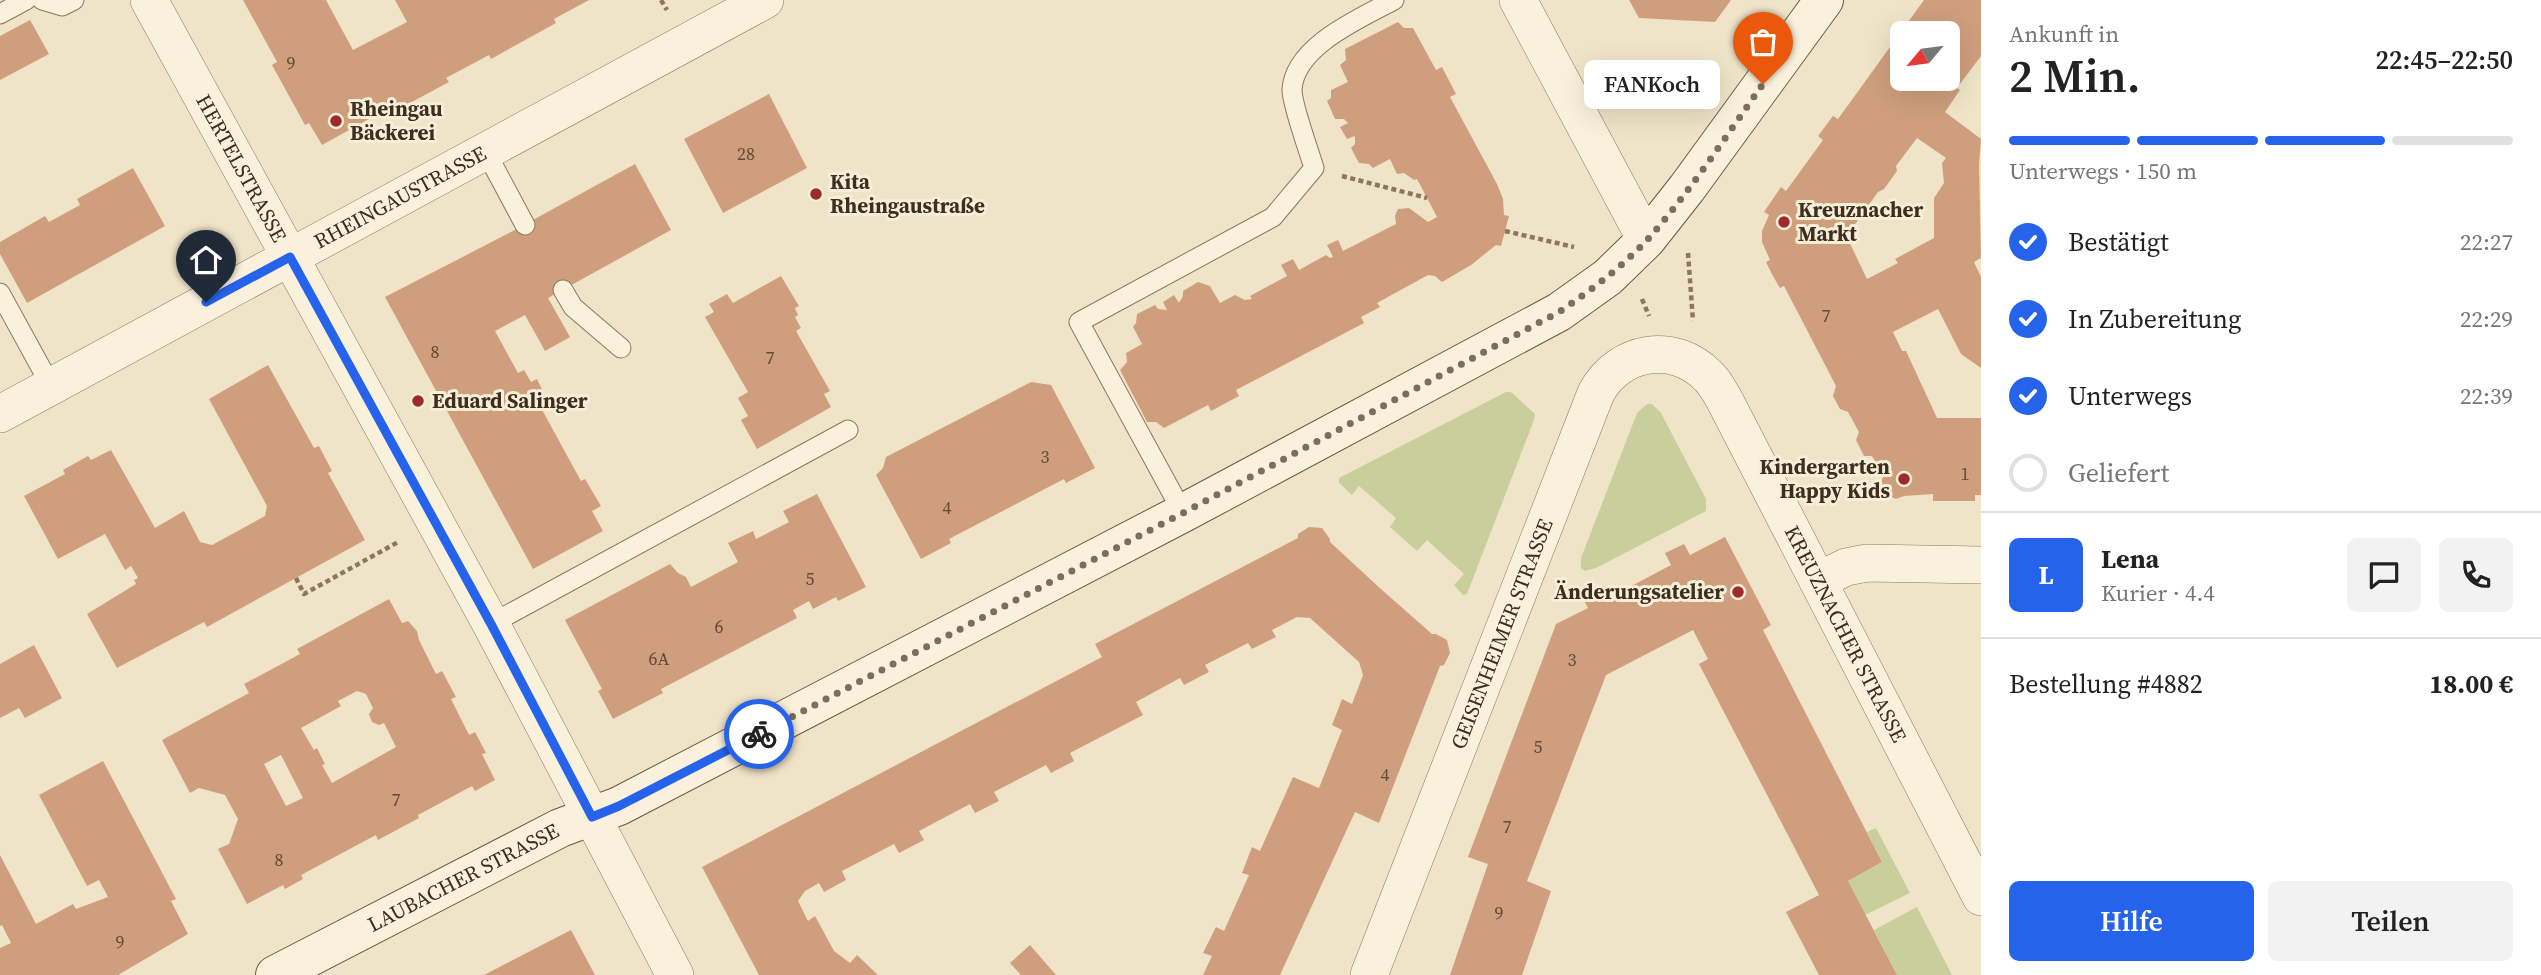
<!DOCTYPE html>
<html lang="de">
<meta charset="utf-8">
<style>
:root{--surface:#fff;--page:#f2f2f2;--text:#222;--muted:#767676;--line:#e0e0e0;--accent:#2563eb}
body{margin:0;font-family:"Source Serif 4",serif;background:var(--page);color:var(--text);height:100vh;display:flex;flex-direction:column;font-size:26px;white-space:nowrap}
*{box-sizing:border-box;margin:0}
p{font-size:23px;color:var(--muted)}
.icon{flex:none;width:38px;height:38px;fill:none;stroke:currentColor;stroke-width:2;stroke-linecap:round;stroke-linejoin:round}
.map{position:relative;flex:1;overflow:hidden}
.panel{display:flex;flex-direction:column;background:var(--surface);width:560px}
.panel>*{flex:none}
.needle{width:46px;rotate:241deg}
.buttons{position:absolute;left:1890px;top:21px;display:grid;gap:14px}
.buttons a{display:grid;place-items:center;width:70px;height:70px;border-radius:10px;background:var(--surface);box-shadow:0 7px 28px #0002;font-size:35px}
.pin{position:absolute;display:grid;place-items:center;width:60px;height:60px;color:#fff;margin:-72px -30px;border-radius:50% 50% 50% 0;rotate:-45deg;box-shadow:0 0 7px #0007}
.pin .icon{rotate:45deg}
.courier{position:absolute;display:grid;place-items:center;width:70px;height:70px;margin:-35px;border:5px solid #2563eb;border-radius:50%;background:#fff;color:#222;box-shadow:0 2px 9px #0007}
.bubble{position:absolute;height:49px;border-radius:10px;background:var(--surface);box-shadow:0 7px 28px #0002;font-size:23px;font-weight:600;line-height:49px;text-align:center}
.head em{font-style:normal;font-weight:600}
.head div{display:flex;flex-direction:column-reverse}
.head{display:flex;align-items:center;justify-content:space-between;height:119px;padding:0 28px}
h1{font-size:46px;font-weight:600;line-height:52px}
.bar{display:grid;grid-template-columns:repeat(4,1fr);gap:10px 7px;align-content:center;height:84px;padding:0 28px}
.bar i{height:9px;border-radius:5px;background:var(--line)}
.bar .current{background:var(--accent)}
.bar p{grid-column:span 4}
.line{display:flex;align-items:center;gap:18px;padding:0 28px;border-top:2px solid var(--line)}
.line div{flex:1}
.round{display:grid;place-items:center;flex:none;width:74px;height:74px;border-radius:10px;background:var(--page)}
ol{padding:0 28px;list-style:none}
li{display:flex;align-items:center;gap:21px;height:77px}
li p{margin-inline-start:auto}
li .icon{padding:7px;border-radius:50%;background:var(--accent);color:#fff;stroke-width:4}
li:last-child{color:var(--muted)}
li i{width:38px;height:38px;border:4px solid var(--line);border-radius:50%}
.action{display:flex;gap:14px;margin-top:auto;padding:14px 28px}
.action a{flex:1;height:80px;border-radius:10px;background:var(--accent);color:#fff;font-size:28px;font-weight:600;line-height:80px;text-align:center}
.action a+a{background:var(--page);color:var(--text)}
main{display:flex;flex:1;min-height:0}
.map>svg:first-child{display:block}
.green{fill:#c9cf9b}
.building{fill:#cf9f7d;fill-rule:evenodd}
.lines{fill:none;stroke-linecap:round;stroke-linejoin:round}
.lane-casing{stroke:#8d765c;stroke-width:21}
.street-casing{stroke:#8d765c;stroke-width:38}
.secondary-casing{stroke:#6f573f;stroke-width:40}
.path{stroke:#8d765c;stroke-width:4.5;stroke-dasharray:5 3.5;stroke-linecap:butt}
.lane{stroke:#faf1dc;stroke-width:19}
.street{stroke:#faf1dc;stroke-width:37}
.secondary{stroke:#faf1dc;stroke-width:38}
.done{stroke:#7c6e5b;stroke-width:7;stroke-dasharray:0 12.6}
.route{stroke:#2563eb;stroke-width:9}
.poi-dot{fill:#9e2a2b;stroke:#f7eed8;stroke-width:2.5}
.labels{text-anchor:middle;stroke-width:6;stroke-linejoin:round;paint-order:stroke}
.number-label{font-size:18px;fill:#624a37}
.poi-label{font-size:21px;font-weight:bold;fill:#3d2e20;stroke:#f7eed8;text-anchor:start}
.street-label{font-size:21px;fill:#3d2e20;stroke:#f7eed8}
</style>
<main>
<div class="map">
<svg width="1981" height="975" viewBox="0 0 1981 975">
<rect width="100%" height="100%" fill="#f0e4c8"/>
<!-- green -->
<g class="green">
<path d="M 1506,392 L 1511,392 L 1535,414 L 1534,420 L 1467,594 L 1463,595 L 1454,585 L 1464,574 L 1427,540 L 1417,551 L 1390,527 L 1396,518 L 1359,486 L 1352,495 L 1339,483 L 1339,478 Z"/>
<path d="M 1647,404 L 1652,404 L 1661,413 L 1706,499 L 1706,511 L 1596,568 L 1585,571 L 1581,568 L 1581,558 L 1637,413 Z"/>
<path d="M 1876,828 L 1910,893 L 1865,915 L 1848,881 L 1882,862 L 1867,832 Z"/>
<path d="M 1917,907 L 1952,975 L 1897,975 L 1874,930 Z"/>
</g>
<!-- building -->
<g class="building">
<path d="M 243,0 L 326,0 L 353,50 L 407,22 L 395,0 L 589,0 L 554,19 L 556,23 L 491,59 L 489,55 L 446,78 L 449,82 L 382,118 L 380,113 L 322,145 L 309,123 L 305,125 L 272,65 L 277,62 Z"/>
<path d="M 1629,0 L 1731,0 L 1715,22 L 1639,18 Z"/>
<path d="M 1924,0 L 1981,0 L 1981,56 L 1957,88 L 1960,90 L 1945,112 L 1981,139 L 1979,164 L 1981,258 L 1974,262 L 1981,277 L 1981,368 L 1961,354 L 1938,309 L 1893,332 L 1902,351 L 1906,351 L 1937,418 L 1981,418 L 1981,495 L 1975,495 L 1975,501 L 1933,501 L 1933,494 L 1904,496 L 1896,499 L 1883,493 L 1880,485 L 1883,477 L 1872,456 L 1864,456 L 1856,440 L 1859,432 L 1848,412 L 1840,409 L 1833,396 L 1836,386 L 1784,286 L 1780,288 L 1773,276 L 1766,262 L 1770,260 L 1762,242 L 1762,231 L 1769,215 L 1764,212 L 1781,187 L 1786,191 L 1823,140 L 1818,136 L 1833,116 L 1838,119 ZM 1902,33 L 1948,33 L 1948,79 L 1902,79 ZM 1917,138 L 1946,158 L 1942,163 L 1944,183 L 1934,198 L 1934,238 L 1895,259 L 1898,263 L 1867,279 L 1845,233 L 1851,230 L 1878,192 L 1884,189 L 1897,171 L 1896,166 Z"/>
<path d="M 30,20 L 49,54 L 0,80 L 0,36 Z"/>
<path d="M 1398,22 L 1404,28 L 1413,28 L 1436,70 L 1442,67 L 1456,94 L 1450,97 L 1497,184 L 1503,199 L 1504,215 L 1509,216 L 1501,246 L 1496,245 L 1471,265 L 1442,282 L 1435,276 L 1428,275 L 1377,303 L 1380,307 L 1361,317 L 1364,323 L 1236,390 L 1239,396 L 1211,411 L 1208,405 L 1164,428 L 1156,422 L 1147,422 L 1120,370 L 1127,362 L 1126,353 L 1142,344 L 1133,327 L 1136,323 L 1137,314 L 1155,305 L 1158,309 L 1167,310 L 1163,302 L 1174,295 L 1179,303 L 1183,296 L 1183,291 L 1198,282 L 1210,286 L 1220,303 L 1235,295 L 1245,300 L 1252,299 L 1250,296 L 1287,276 L 1281,265 L 1293,259 L 1299,270 L 1326,255 L 1330,258 L 1333,257 L 1327,245 L 1338,240 L 1343,251 L 1396,224 L 1395,216 L 1398,209 L 1409,208 L 1428,222 L 1437,217 L 1417,179 L 1414,180 L 1404,173 L 1397,174 L 1390,159 L 1373,168 L 1369,164 L 1359,163 L 1351,148 L 1355,144 L 1355,136 L 1347,139 L 1340,127 L 1348,123 L 1344,119 L 1335,119 L 1327,101 L 1331,98 L 1331,90 L 1348,82 L 1340,65 L 1346,60 L 1345,49 Z"/>
<path d="M 769,94 L 807,168 L 723,213 L 684,139 Z"/>
<path d="M 635,164 L 671,230 L 548,298 L 570,337 L 545,351 L 525,315 L 495,331 L 518,373 L 524,370 L 531,382 L 537,379 L 548,402 L 540,406 L 581,481 L 585,479 L 601,506 L 592,511 L 603,531 L 533,569 L 385,297 L 511,232 Z"/>
<path d="M 133,168 L 165,226 L 27,303 L 0,254 L 0,242 L 45,216 L 49,222 L 80,205 L 77,199 Z"/>
<path d="M 781,276 L 799,306 L 795,308 L 798,315 L 795,317 L 801,328 L 796,331 L 830,391 L 824,394 L 831,407 L 757,449 L 741,420 L 748,416 L 738,398 L 748,392 L 705,317 L 714,312 L 709,304 L 727,294 L 733,303 Z"/>
<path d="M 268,365 L 314,448 L 319,446 L 332,471 L 328,473 L 365,540 L 207,627 L 204,622 L 117,668 L 87,614 L 136,584 L 134,580 L 138,578 L 131,566 L 125,570 L 105,534 L 58,559 L 24,496 L 65,474 L 63,470 L 88,456 L 91,460 L 111,450 L 155,528 L 184,511 L 200,542 L 212,545 L 265,516 L 267,506 L 209,399 Z"/>
<path d="M 1031,382 L 1051,385 L 1095,468 L 1066,483 L 1064,479 L 949,539 L 951,543 L 921,559 L 876,475 L 883,468 L 886,457 Z"/>
<path d="M 817,494 L 866,587 L 838,601 L 836,597 L 813,609 L 809,601 L 793,610 L 797,618 L 661,689 L 663,693 L 613,719 L 598,691 L 602,689 L 565,620 L 670,564 L 678,573 L 686,577 L 691,587 L 738,562 L 728,543 L 753,531 L 756,539 L 789,522 L 783,511 Z"/>
<path d="M 1309,527 L 1322,528 L 1330,539 L 1330,542 L 1382,590 L 1432,634 L 1436,634 L 1447,640 L 1450,653 L 1444,665 L 1440,666 L 1379,823 L 1355,812 L 1280,975 L 1203,975 L 1212,956 L 1203,953 L 1216,927 L 1224,931 L 1249,875 L 1242,873 L 1252,847 L 1260,851 L 1293,777 L 1319,788 L 1342,730 L 1332,725 L 1342,699 L 1352,704 L 1363,675 L 1359,662 L 1310,618 L 1297,617 L 1272,630 L 1276,637 L 1252,649 L 1248,643 L 1205,665 L 1209,672 L 1184,685 L 1180,678 L 1136,702 L 1143,715 L 1070,753 L 1074,761 L 1051,773 L 1046,765 L 994,792 L 999,801 L 975,813 L 970,804 L 919,831 L 924,840 L 899,853 L 894,844 L 842,871 L 846,880 L 824,892 L 819,883 L 805,891 L 798,901 L 808,921 L 815,916 L 834,951 L 850,963 L 857,955 L 878,975 L 759,975 L 702,867 L 1102,657 L 1095,644 L 1298,538 L 1298,534 Z"/>
<path d="M 1725,537 L 1771,625 L 1763,630 L 1882,862 L 1848,881 L 1897,975 L 1819,975 L 1786,912 L 1819,895 L 1699,664 L 1708,659 L 1693,630 L 1606,675 L 1527,881 L 1551,891 L 1522,975 L 1450,975 L 1488,864 L 1468,857 L 1556,624 L 1588,608 L 1582,597 L 1601,587 L 1607,599 L 1671,565 L 1665,553 L 1684,544 L 1690,555 Z"/>
<path d="M 389,599 L 402,623 L 408,621 L 417,631 L 419,640 L 436,674 L 442,671 L 456,697 L 451,699 L 469,735 L 475,732 L 486,753 L 482,754 L 495,780 L 475,791 L 472,786 L 418,815 L 419,818 L 378,840 L 376,835 L 301,875 L 303,879 L 285,889 L 283,885 L 247,904 L 218,849 L 229,844 L 238,819 L 225,795 L 199,788 L 190,793 L 162,740 L 249,693 L 244,684 L 300,654 L 297,649 ZM 357,691 L 366,694 L 373,708 L 369,714 L 372,722 L 379,725 L 384,723 L 396,747 L 332,783 L 322,765 L 325,764 L 317,748 L 314,750 L 301,728 L 341,706 L 338,701 ZM 281,755 L 303,798 L 286,806 L 264,764 Z"/>
<path d="M 34,645 L 62,698 L 25,718 L 19,708 L 0,718 L 0,664 Z"/>
<path d="M 103,761 L 176,899 L 171,901 L 188,934 L 118,975 L 0,975 L 0,948 L 11,943 L 2,925 L 0,926 L 0,855 L 36,924 L 73,904 L 76,909 L 108,897 L 99,880 L 87,886 L 39,795 Z"/>
<path d="M 571,930 L 595,975 L 484,975 Z"/>
<path d="M 1030,945 L 1056,975 L 1021,975 L 1010,963 Z"/>
</g>
<g class="lines">
<!-- lane casing -->
<g class="lane-casing">
<g id="lane">
<path d="M 42,0 L 62,6 L 74,0"/>
<path d="M 0,14 L 26,0"/>
<path d="M 486,152 L 525,225"/>
<path d="M 563,290 L 573,307 L 621,348"/>
<path d="M 0,293 L 51,386"/>
<path d="M 1183,513 L 1079,322 L 1273,217 L 1314,168 C 1309,151 1292,105 1292,90 C 1294,46 1361,18 1394,0"/>
<path d="M 491,624 L 848,430"/>
</g>
</g>
<!-- street casing -->
<g class="street-casing">
<g id="street">
<path id="s1" d="M 149,0 L 491,624 L 675,975"/>
<path d="M 1518,0 L 1646,240"/>
<path id="s2" d="M 0,414 L 765,0"/>
<path d="M 1818,581 L 1846,567 L 1867,563 L 1981,565"/>
<path id="s3" d="M 1369,975 L 1596,393 C 1619,350 1674,341 1708,376 C 1715,382 1719,391 1724,399 L 1981,897"/>
</g>
</g>
<!-- secondary casing -->
<g class="secondary-casing">
<g id="secondary">
<path id="s4" d="M 275,975 L 560,828 L 619,806 L 1183,513 L 1559,312 L 1608,277 L 1646,240 L 1687,188 L 1824,0"/>
</g>
</g>
<!-- path -->
<g class="path">
<path d="M 661,0 L 667,10"/>
<path d="M 1342,176 L 1427,198"/>
<path d="M 1505,231 L 1574,247"/>
<path d="M 1688,253 L 1693,321"/>
<path d="M 1642,299 L 1649,316"/>
<path d="M 296,578 L 304,594 L 400,541"/>
</g>
<!-- lane -->
<use href="#lane" class="lane"/>
<!-- street -->
<use href="#street" class="street"/>
<!-- secondary -->
<use href="#secondary" class="secondary"/>
</g>
<g class="lines">
<!-- done -->
<path class="done" d="M 759,734 L 1183,513 L 1559,312 C 1591,290 1621,268 1647,240 C 1690,192 1726,136 1763,84"/>
<!-- route -->
<path class="route" d="M 206,302 L 290,257 L 491,624 L 592,817 L 619,806 L 759,734"/>
</g>
<!-- markers -->
<g class="poi-dot">
<circle cx="336" cy="121" r="7"/>
<circle cx="816" cy="194" r="7"/>
<circle cx="1784" cy="222" r="7"/>
<circle cx="418" cy="401" r="7"/>
<circle cx="1904" cy="479" r="7"/>
<circle cx="1738" cy="592" r="7"/>
</g>
<g class="labels">
<!-- number labels -->
<g class="number-label">
<text x="291" y="69">9</text>
<text x="746" y="160">28</text>
<text x="1826" y="322">7</text>
<text x="435" y="358">8</text>
<text x="770" y="364">7</text>
<text x="1045" y="463">3</text>
<text x="1965" y="480">1</text>
<text x="947" y="514">4</text>
<text x="810" y="585">5</text>
<text x="719" y="633">6</text>
<text x="659" y="665">6A</text>
<text x="1572" y="666">3</text>
<text x="1538" y="753">5</text>
<text x="1385" y="781">4</text>
<text x="396" y="806">7</text>
<text x="1507" y="833">7</text>
<text x="279" y="866">8</text>
<text x="1499" y="919">9</text>
<text x="120" y="948">9</text>
</g>
<!-- poi labels -->
<g class="poi-label">
<text x="350" y="116">Rheingau<tspan x="350" dy="24">Bäckerei</tspan></text>
<text x="830" y="189">Kita<tspan x="830" dy="24">Rheingaustraße</tspan></text>
<text x="1798" y="217">Kreuznacher<tspan x="1798" dy="24">Markt</tspan></text>
<text x="432" y="408">Eduard Salinger</text>
<text x="1890" y="474" text-anchor="end">Kindergarten<tspan x="1890" dy="24">Happy Kids</tspan></text>
<text x="1724" y="599" text-anchor="end">Änderungsatelier</text>
</g>
<!-- street labels -->
<g class="street-label">
<text dy="7" stroke="none"><textPath href="#s1" startOffset="192">HERTELSTRASSE</textPath></text>
<text dy="7" stroke="none"><textPath href="#s2" startOffset="455">RHEINGAUSTRASSE</textPath></text>
<text dy="7" stroke="none"><textPath href="#s3" startOffset="366">GEISENHEIMER STRASSE</textPath></text>
<text dy="7" stroke="none"><textPath href="#s3" startOffset="1050">KREUZNACHER STRASSE</textPath></text>
<text dy="7" stroke="none"><textPath href="#s4" startOffset="212">LAUBACHER STRASSE</textPath></text>
</g>
</g>
</svg>
<div class="buttons">
<a><svg class="needle" viewBox="-14 -14 28 28"><path d="M0-13l5 13h-10z" fill="#e53935"/><path d="M0 13l5-13h-10z" fill="#767676"/></svg></a>
</div>
<div class="pin" style="left:1763px;top:84px;background:#ea580c"><svg class="icon" aria-label="bag" viewBox="0 0 24 24"><path d="M5 8h14l-1 12H6zM9 8a3 3 0 0 1 6 0"/></svg></div>
<div class="pin" style="left:206px;top:302px;background:#1f2937"><svg class="icon" aria-label="home" viewBox="0 0 24 24"><path d="M3 11l9-7 9 7M6 9v11h12V9"/></svg></div>
<div class="courier" style="left:759px;top:734px"><svg class="icon" aria-label="bike" viewBox="0 0 24 24"><circle cx="6" cy="16" r="4"/><circle cx="18" cy="16" r="4"/><path d="M6 16l4-8h5l3 8M10 8l3 8H6M13 5h3"/></svg></div>
<div class="bubble" style="left:1584px;top:60px;width:136px">FANKoch</div>
</div>
<section class="panel">
<div class="head"><div><h1>2 Min.</h1><p>Ankunft in</p></div><em>22:45–22:50</em></div>
<div class="bar"><i class="current"></i><i class="current"></i><i class="current"></i><i></i><p>Unterwegs · 150 m</p></div>
<ol>
<li><svg class="icon" aria-label="check" viewBox="0 0 24 24"><path d="M5 12l5 5 9-10"/></svg>Bestätigt<p>22:27</p></li>
<li><svg class="icon" aria-label="check" viewBox="0 0 24 24"><path d="M5 12l5 5 9-10"/></svg>In Zubereitung<p>22:29</p></li>
<li><svg class="icon" aria-label="check" viewBox="0 0 24 24"><path d="M5 12l5 5 9-10"/></svg>Unterwegs<p>22:39</p></li>
<li><i></i>Geliefert</li>
</ol>
<div class="line" style="height:126px"><b class="round" style="background:var(--accent);color:#fff">L</b><div><b>Lena</b><p>Kurier · 4.4</p></div><a class="round"><svg class="icon" aria-label="chat" viewBox="0 0 24 24"><path d="M4 5h16v11H9l-5 4z"/></svg></a><a class="round"><svg class="icon" aria-label="phone" viewBox="0 0 24 24"><path d="M5 4h4l2 5-3 2q2 4 5 5l2-3 5 2v4C11 20 4 13 5 4z"/></svg></a></div>
<div class="line" style="height:91px"><div>Bestellung #4882</div><b>18.00 €</b></div>
<div class="action"><a>Hilfe</a><a>Teilen</a></div>
</section>
</main>
